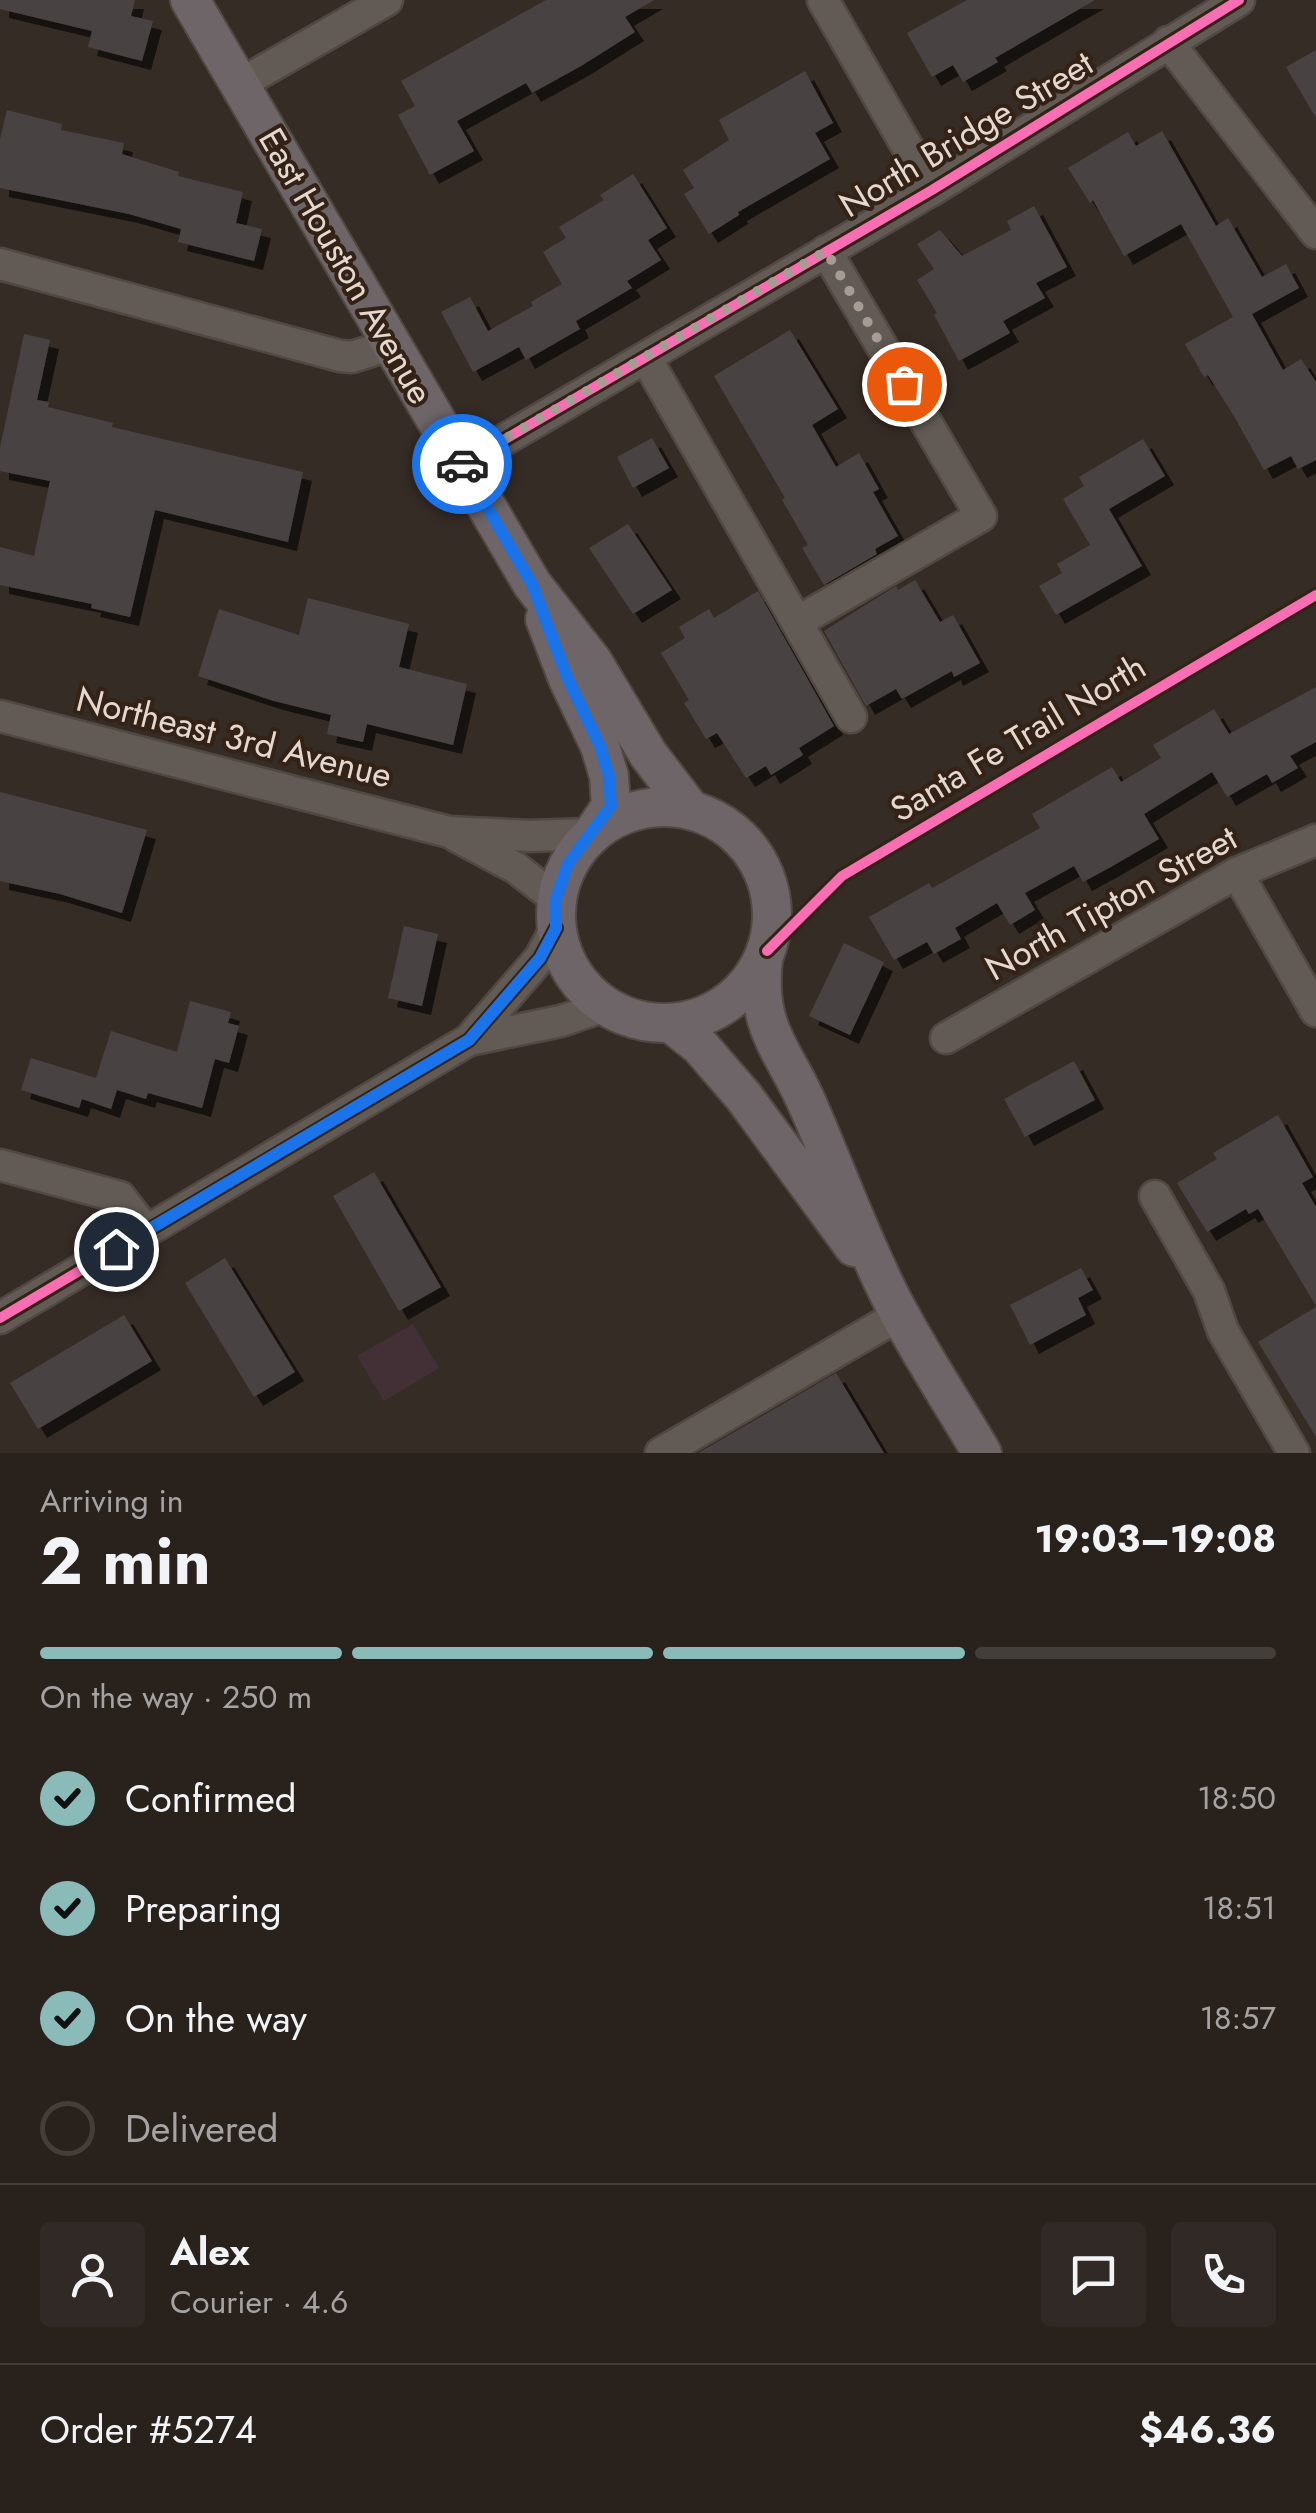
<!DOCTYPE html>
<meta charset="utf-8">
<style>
:root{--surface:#28211c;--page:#302925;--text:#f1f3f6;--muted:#a5a3a3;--line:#443e3b;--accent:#8bbbb9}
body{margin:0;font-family:Jost,sans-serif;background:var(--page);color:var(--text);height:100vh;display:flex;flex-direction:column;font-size:38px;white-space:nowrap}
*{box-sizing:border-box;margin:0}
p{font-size:32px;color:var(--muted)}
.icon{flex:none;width:55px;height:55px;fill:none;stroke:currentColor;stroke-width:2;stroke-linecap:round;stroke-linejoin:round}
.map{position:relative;height:1453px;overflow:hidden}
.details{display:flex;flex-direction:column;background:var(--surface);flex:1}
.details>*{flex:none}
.pin{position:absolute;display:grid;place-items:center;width:85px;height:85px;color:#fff;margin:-42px;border:5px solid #fff;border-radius:50%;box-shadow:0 2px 10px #0007}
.courier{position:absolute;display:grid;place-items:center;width:100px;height:100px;margin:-50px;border:8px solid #1a73e8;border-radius:50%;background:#fff;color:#222;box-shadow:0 2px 12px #0007}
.summary em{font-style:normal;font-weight:700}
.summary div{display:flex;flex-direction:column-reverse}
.summary{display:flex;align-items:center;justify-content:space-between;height:170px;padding:0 40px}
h1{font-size:65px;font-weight:700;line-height:75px}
.bar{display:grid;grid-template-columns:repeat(4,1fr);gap:15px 10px;align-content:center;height:120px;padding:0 40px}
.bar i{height:12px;border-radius:8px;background:var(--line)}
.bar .selected{background:var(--accent)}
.bar p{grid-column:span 4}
.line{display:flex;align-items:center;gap:25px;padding:0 40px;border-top:2px solid var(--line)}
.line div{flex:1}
.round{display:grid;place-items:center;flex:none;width:105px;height:105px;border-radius:10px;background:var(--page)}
ol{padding:0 40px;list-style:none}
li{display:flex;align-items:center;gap:30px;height:110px}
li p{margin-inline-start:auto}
li .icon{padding:10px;border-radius:50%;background:var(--accent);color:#111;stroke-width:4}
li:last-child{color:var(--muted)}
li i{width:55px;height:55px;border:5px solid var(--line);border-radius:50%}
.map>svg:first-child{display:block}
.industrial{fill:#423036}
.building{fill:#4a4242;filter:url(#shadow)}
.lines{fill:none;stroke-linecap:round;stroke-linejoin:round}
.minor-casing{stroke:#514842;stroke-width:35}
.major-casing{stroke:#514842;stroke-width:42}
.minor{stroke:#625b55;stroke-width:30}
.major{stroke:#6d6567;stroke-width:38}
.cycleway-casing{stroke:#332215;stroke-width:16}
.cycleway{stroke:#f96db3;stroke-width:10}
.done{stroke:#a79c94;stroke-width:10;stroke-dasharray:0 18}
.route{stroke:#1a73e8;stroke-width:12}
.labels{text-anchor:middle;stroke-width:8;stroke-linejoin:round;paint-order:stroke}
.street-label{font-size:35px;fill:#e4d8d0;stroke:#332215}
</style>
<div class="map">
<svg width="1316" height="1453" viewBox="0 0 1316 1453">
<defs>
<filter id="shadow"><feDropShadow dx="9" dy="9" stdDeviation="0" flood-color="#0009"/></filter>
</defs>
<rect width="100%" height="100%" fill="#362c26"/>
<!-- industrial -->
<path class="industrial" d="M 413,1324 L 439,1368 L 384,1401 L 357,1356 Z"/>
<!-- building -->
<g class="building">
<path d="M 0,0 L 135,0 L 131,16 L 153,21 L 142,61 L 88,47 L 92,31 L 0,9 Z"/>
<path d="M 546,0 L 654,0 L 625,17 L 635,32 L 581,66 L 532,93 L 526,83 L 457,121 L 474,151 L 430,175 L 398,115 L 415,106 L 401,81 Z"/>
<path d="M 967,0 L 1095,0 L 995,58 L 998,62 L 963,82 L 953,65 L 932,77 L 907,33 Z"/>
<path d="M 1316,50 L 1316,118 L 1286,67 Z"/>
<path d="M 805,71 L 833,123 L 815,133 L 830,159 L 738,212 L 739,215 L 709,234 L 684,194 L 694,188 L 683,170 L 729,140 L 719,120 Z"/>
<path d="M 7,110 L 62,124 L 61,130 L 124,143 L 122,154 L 179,172 L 178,176 L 243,192 L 236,223 L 262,229 L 254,261 L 178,242 L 181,229 L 129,214 L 0,188 L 0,139 Z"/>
<path d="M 1162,131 L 1216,226 L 1228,218 L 1262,277 L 1286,264 L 1299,288 L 1252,314 L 1283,370 L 1301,359 L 1316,382 L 1316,460 L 1298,469 L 1291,456 L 1264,470 L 1234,416 L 1208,375 L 1204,377 L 1185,344 L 1233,317 L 1181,224 L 1124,256 L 1093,200 L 1090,203 L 1068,168 L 1128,132 L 1136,146 Z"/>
<path d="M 633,174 L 667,228 L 648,240 L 661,260 L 627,281 L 632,288 L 576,321 L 580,329 L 526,360 L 519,347 L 473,372 L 441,312 L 470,297 L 488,331 L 533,306 L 531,302 L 562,284 L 543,252 L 566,238 L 559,227 L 604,200 L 600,195 Z"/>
<path d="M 1034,206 L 1067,267 L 1036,283 L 1045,298 L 1003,321 L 1010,333 L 959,361 L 934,315 L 937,313 L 917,280 L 934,269 L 917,244 L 940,230 L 962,256 L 1011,230 L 1007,221 Z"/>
<path d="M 790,330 L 838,409 L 812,425 L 836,467 L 859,453 L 879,489 L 873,492 L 898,536 L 875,549 L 877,554 L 824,585 L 802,548 L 808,545 L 782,500 L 785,498 L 714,376 Z"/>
<path d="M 24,334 L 50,340 L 37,400 L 49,402 L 48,407 L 113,423 L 112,427 L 303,472 L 288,542 L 155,510 L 130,617 L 91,608 L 92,604 L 0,585 L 0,547 L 34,556 L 50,481 L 0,471 L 0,448 Z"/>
<path d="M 652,438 L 669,468 L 633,488 L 617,457 Z"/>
<path d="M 1143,439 L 1165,476 L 1109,509 L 1142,566 L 1056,615 L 1039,586 L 1062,573 L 1057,564 L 1090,545 L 1063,499 L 1084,486 L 1079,477 Z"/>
<path d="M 628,524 L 672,590 L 633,614 L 589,548 Z"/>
<path d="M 915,580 L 940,622 L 953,615 L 980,663 L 954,677 L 952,671 L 902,699 L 896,689 L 866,706 L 824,631 L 896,586 L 898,590 Z"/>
<path d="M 758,591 L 834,726 L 799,748 L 803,755 L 771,775 L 766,766 L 746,778 L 717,733 L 706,739 L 684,703 L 689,700 L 661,653 L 685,638 L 679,627 L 709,609 L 714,618 Z"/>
<path d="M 308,598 L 409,624 L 399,667 L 467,684 L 453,745 L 367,724 L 363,742 L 327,734 L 331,715 L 274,701 L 198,676 L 219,609 L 299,635 Z"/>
<path d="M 1316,687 L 1316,742 L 1290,756 L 1298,768 L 1272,783 L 1267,774 L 1227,797 L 1212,772 L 1144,814 L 1159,839 L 1109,868 L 1083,882 L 1074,866 L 1025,893 L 1035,910 L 1010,925 L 997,903 L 955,928 L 961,939 L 934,954 L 927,942 L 894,960 L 869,917 L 929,883 L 932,888 L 1040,828 L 1032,814 L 1112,767 L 1121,782 L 1161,758 L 1153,745 L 1214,709 L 1229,734 Z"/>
<path d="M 0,792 L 147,830 L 122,913 L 60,894 L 0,881 Z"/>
<path d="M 404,926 L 438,934 L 422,1006 L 388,998 Z"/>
<path d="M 844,943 L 884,962 L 850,1035 L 809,1016 Z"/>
<path d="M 190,1001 L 231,1012 L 228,1023 L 239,1026 L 229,1063 L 215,1059 L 202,1108 L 148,1093 L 146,1099 L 117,1090 L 111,1109 L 82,1099 L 79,1108 L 21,1090 L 31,1058 L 96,1078 L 111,1031 L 177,1052 Z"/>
<path d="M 1074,1061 L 1095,1100 L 1025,1137 L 1004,1099 Z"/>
<path d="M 1278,1115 L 1313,1177 L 1302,1183 L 1316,1207 L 1316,1306 L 1258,1209 L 1249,1214 L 1246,1209 L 1207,1232 L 1177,1183 L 1217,1159 L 1213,1153 Z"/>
<path d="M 374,1172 L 441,1287 L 399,1311 L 333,1196 Z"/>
<path d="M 225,1258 L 295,1372 L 254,1397 L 185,1283 Z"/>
<path d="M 1081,1268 L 1093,1290 L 1078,1298 L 1086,1315 L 1030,1345 L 1010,1305 Z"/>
<path d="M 1316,1307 L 1316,1437 L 1258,1342 Z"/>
<path d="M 124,1315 L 152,1361 L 38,1429 L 10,1383 Z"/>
<path d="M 836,1373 L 884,1453 L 698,1453 L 745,1426 Z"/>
</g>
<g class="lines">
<!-- minor casing -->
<g class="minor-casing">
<g id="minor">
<path d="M 823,0 L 932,190"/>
<path d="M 1168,42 L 1316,233"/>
<path d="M 240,84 L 387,0"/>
<path d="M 0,264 L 340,356 L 352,357 L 393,344"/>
<path d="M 646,358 L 851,717"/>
<path d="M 461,465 L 932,190 L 1239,0"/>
<path d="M 797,622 L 981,516 L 826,251"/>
<path d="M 0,716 L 449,832 L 530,836 L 590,834"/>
<path d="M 456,836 L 516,868 L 556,899"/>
<path d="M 1237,873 L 1316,1011"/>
<path d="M 946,1038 L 1237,873 L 1316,840"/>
<path d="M 469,1040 L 561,1021 L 605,1006"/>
<path d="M 0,1165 L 120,1197 L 146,1231"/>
<path d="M 1155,1196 L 1209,1291 L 1223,1331 L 1294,1453"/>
<path d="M 0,1318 L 469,1040 L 540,958 L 556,928"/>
<path d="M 661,1453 L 901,1314"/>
</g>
</g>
<!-- major casing -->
<g class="major-casing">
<g id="major">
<path d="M 190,0 L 532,584 L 593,662 L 648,754 L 690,809"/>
<path d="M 545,619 L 568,679 L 600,746 L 609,776 L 611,806 L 595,830"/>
<circle cx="664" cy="915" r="108"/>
<path d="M 763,960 C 755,1031 785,1050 810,1110 C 836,1170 859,1234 889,1294 C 916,1348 951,1400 982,1453"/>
<path d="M 672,1024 L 700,1046 L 744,1097 L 854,1247"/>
</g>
</g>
<!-- minor -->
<use href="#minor" class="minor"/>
<!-- major -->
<use href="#major" class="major"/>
<!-- cycleway casing -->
<g class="cycleway-casing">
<g id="cycleway">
<path d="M 461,465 L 932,190 L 1239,0"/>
<path d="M 767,951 L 842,876 L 1316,595"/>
<path d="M 0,1318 L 469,1040 L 540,958 L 556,928"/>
</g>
</g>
<!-- cycleway -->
<use href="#cycleway" class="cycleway"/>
</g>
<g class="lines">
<!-- done -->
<path class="done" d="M 462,464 L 826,251 L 904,384"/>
<!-- route -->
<path class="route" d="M 116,1249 L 469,1040 L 540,958 L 556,928 L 556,899 L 568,864 L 611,806 L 609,776 L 600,746 L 568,679 L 532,584 L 462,464"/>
</g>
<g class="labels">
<!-- street labels -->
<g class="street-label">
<text transform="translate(966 134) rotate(-31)" y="12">North Bridge Street</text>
<text transform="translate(346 266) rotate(60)" y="12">East Houston Avenue</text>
<text transform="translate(234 737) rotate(14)" y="12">Northeast 3rd Avenue</text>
<text transform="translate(1018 738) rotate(-31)" y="12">Santa Fe Trail North</text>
<text transform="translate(1111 903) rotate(-29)" y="12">North Tipton Street</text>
</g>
</g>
</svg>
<div class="pin" style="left:904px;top:384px;background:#ea580c"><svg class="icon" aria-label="bag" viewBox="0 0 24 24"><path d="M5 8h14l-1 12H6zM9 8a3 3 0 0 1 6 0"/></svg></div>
<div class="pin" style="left:116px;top:1249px;background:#1f2937"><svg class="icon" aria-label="home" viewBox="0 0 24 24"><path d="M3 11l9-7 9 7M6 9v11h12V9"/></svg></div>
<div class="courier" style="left:462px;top:464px"><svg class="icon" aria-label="car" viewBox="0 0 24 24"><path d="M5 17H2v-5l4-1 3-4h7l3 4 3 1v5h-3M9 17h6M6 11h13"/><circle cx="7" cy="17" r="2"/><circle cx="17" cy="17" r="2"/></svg></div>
</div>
<section class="details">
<div class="summary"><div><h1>2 min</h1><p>Arriving in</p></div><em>19:03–19:08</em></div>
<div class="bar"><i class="selected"></i><i class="selected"></i><i class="selected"></i><i></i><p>On the way · 250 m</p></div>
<ol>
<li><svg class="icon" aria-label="check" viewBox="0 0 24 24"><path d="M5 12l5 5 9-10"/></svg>Confirmed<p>18:50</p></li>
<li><svg class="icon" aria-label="check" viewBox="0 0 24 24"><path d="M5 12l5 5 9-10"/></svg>Preparing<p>18:51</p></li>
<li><svg class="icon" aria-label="check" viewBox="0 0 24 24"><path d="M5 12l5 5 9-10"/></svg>On the way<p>18:57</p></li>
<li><i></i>Delivered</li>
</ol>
<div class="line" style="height:180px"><a class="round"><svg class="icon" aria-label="person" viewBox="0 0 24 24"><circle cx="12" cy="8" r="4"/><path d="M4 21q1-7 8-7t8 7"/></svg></a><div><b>Alex</b><p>Courier · 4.6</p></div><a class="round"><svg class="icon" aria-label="chat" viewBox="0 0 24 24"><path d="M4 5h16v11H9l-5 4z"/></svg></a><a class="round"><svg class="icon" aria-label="phone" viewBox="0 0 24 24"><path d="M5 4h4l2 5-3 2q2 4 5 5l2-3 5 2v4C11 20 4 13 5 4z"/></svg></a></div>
<div class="line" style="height:130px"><div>Order #5274</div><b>$46.36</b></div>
</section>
